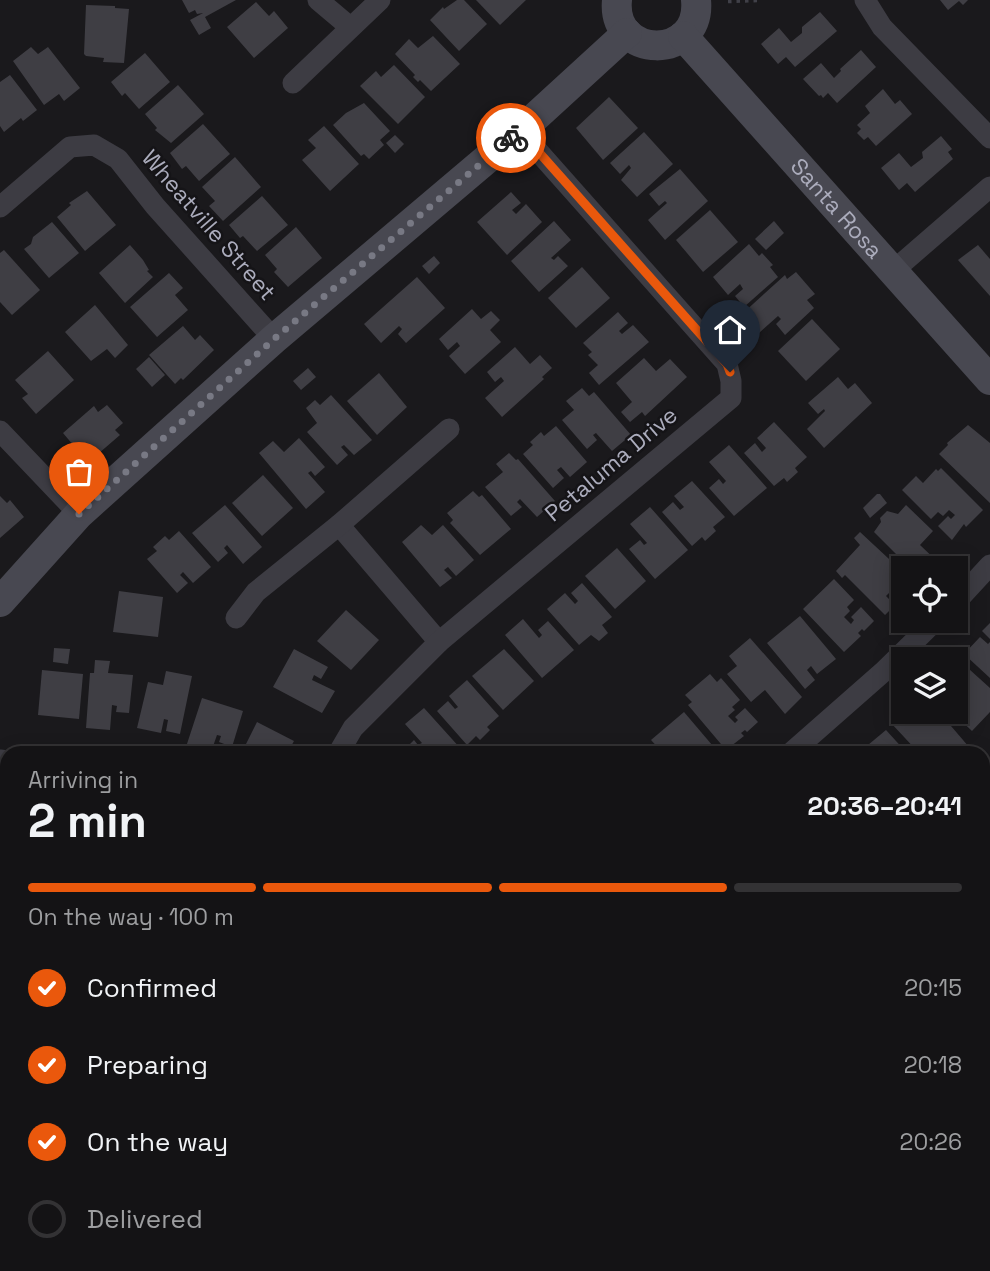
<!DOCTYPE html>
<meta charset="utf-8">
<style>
:root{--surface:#141315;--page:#1d1c1e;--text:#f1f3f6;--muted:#9d9ea0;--line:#333234;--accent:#ea580c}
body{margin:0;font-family:"Space Grotesk",sans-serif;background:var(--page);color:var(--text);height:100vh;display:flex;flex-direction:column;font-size:26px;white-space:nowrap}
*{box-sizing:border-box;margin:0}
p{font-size:23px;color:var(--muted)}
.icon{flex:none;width:38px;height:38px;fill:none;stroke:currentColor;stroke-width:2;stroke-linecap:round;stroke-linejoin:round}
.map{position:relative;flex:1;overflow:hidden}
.side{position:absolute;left:0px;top:746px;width:990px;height:527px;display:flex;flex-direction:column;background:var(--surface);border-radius:21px 21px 0 0;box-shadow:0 4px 18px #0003,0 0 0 2px var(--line)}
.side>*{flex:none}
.tools{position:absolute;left:891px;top:556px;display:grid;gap:14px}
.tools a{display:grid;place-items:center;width:77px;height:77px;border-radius:0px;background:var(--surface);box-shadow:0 4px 18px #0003,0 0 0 2px var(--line);font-size:35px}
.pin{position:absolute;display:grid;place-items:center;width:60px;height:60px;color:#fff;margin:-72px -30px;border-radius:50% 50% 50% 0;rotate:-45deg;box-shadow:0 0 7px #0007}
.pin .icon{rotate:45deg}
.courier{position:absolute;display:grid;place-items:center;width:70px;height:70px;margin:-35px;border:5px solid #ea580c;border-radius:50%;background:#fff;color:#222;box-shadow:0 2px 9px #0007}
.headline em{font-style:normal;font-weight:600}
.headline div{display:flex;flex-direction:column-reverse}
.headline{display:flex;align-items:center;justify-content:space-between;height:119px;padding:0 28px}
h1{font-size:46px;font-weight:600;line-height:52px}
.bar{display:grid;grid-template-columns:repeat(4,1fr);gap:10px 7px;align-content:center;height:84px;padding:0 28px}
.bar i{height:9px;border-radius:5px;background:var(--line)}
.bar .current{background:var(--accent)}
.bar p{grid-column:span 4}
ol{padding:0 28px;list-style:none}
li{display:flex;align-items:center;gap:21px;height:77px}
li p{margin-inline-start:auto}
li .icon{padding:7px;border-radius:50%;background:var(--accent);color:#fff;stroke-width:4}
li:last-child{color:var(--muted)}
li i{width:38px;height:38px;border:4px solid var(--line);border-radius:50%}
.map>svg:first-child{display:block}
.building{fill:#3f3e44}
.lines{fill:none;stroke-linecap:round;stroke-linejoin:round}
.path{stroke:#404048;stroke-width:4.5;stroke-dasharray:3.5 5;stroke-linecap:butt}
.street{stroke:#3d3c43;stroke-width:21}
.secondary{stroke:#484851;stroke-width:30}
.done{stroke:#787984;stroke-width:7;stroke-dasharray:0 12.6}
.route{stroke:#ea580c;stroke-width:9}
.labels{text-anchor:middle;stroke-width:5;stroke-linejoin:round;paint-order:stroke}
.street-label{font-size:23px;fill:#abacbc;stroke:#151417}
</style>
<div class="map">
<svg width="990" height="1271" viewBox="0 0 990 1271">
<rect width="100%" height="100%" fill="#1a191c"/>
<!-- building -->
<g class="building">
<path d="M 182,0 L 236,0 L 205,17 L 211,28 L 199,35 L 190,20 L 203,13 L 197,14 L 195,10 L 189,13 Z"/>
<path d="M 457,0 L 464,0 L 487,24 L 459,51 L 430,20 L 443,7 L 444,9 Z"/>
<path d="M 476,0 L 526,0 L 500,25 Z"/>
<path d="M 940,0 L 968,0 L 963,5 L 959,1 L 948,10 Z"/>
<path d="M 256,2 L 269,16 L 274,11 L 288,28 L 254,58 L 227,27 Z"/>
<path d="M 86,5 L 115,6 L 115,8 L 129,9 L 124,63 L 103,62 L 104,58 L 86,56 L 84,54 Z"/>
<path d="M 820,12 L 837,31 L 795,67 L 786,57 L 778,64 L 761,44 L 779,28 L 791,42 L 802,33 L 802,27 Z"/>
<path d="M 433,36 L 460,64 L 431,91 L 420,80 L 418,82 L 413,77 L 415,75 L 395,54 L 409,39 L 418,48 Z"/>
<path d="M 31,47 L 38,54 L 48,47 L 80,88 L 64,101 L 59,94 L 44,105 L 13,61 Z"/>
<path d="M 861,50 L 876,67 L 837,103 L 828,93 L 823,98 L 821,95 L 819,96 L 803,79 L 821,63 L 834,78 L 841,71 L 840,69 Z"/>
<path d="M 145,53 L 170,82 L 139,109 L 125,93 L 122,96 L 111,82 Z"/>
<path d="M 394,65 L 425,97 L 398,124 L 360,86 L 376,71 L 381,77 Z"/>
<path d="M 10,75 L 37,110 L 23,121 L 21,118 L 4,132 L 0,126 L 0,82 Z"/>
<path d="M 178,85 L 204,114 L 171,143 L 155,130 L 157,128 L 145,114 Z"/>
<path d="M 883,89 L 895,104 L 900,100 L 912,114 L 876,146 L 868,137 L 864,140 L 857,133 L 861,129 L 857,125 L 870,113 L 865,106 Z"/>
<path d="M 609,97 L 638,128 L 603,160 L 576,128 Z"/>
<path d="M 364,103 L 390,131 L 380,140 L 384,145 L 369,159 L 364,154 L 361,156 L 333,125 L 346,113 Z"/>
<path d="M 203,124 L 230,154 L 199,181 L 186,166 L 182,169 L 170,153 Z"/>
<path d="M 324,126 L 359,164 L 330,191 L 302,160 L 316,148 L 308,140 Z"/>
<path d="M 644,132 L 673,164 L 637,197 L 621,180 L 631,168 L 629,165 L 620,174 L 610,163 Z"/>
<path d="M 395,135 L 404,144 L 395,153 L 386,143 Z"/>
<path d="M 941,136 L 952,149 L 948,152 L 953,159 L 915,192 L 907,183 L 899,190 L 881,168 L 899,153 L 911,167 L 923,158 L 922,152 Z"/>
<path d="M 235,157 L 261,187 L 223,221 L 209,206 L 215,201 L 202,187 Z"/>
<path d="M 680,169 L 708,201 L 665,240 L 648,220 L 667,203 L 665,201 L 659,206 L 649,194 Z"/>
<path d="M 87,191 L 116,225 L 85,251 L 57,217 L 71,205 L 69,203 Z"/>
<path d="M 511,192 L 521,203 L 512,210 L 516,214 L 526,204 L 542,222 L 507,255 L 477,222 Z"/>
<path d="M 262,196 L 288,225 L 257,251 L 243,236 L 240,238 L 229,225 Z"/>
<path d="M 710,210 L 738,242 L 703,272 L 676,240 Z"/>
<path d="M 554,221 L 571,240 L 551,258 L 554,260 L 558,256 L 568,266 L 539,292 L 511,261 Z"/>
<path d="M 774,221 L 784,233 L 766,250 L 755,239 Z"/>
<path d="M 52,222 L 79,253 L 49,278 L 24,249 L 31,244 L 33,237 Z"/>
<path d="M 296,227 L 322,258 L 288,287 L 274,272 L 277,269 L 265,255 Z"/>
<path d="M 749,244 L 759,256 L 762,253 L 773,265 L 770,267 L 778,277 L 744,307 L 735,296 L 743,289 L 740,284 L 728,295 L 713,277 Z"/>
<path d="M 130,245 L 143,260 L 149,270 L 147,271 L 153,277 L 125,303 L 99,273 Z"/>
<path d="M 978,245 L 990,259 L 990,296 L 958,260 Z"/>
<path d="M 4,250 L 40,290 L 12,315 L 0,302 L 0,253 Z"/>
<path d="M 434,256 L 440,263 L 429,274 L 422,266 Z"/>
<path d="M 582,267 L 610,298 L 576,328 L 548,298 Z"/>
<path d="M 796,272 L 815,294 L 807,300 L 814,308 L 785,335 L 776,324 L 781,319 L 778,316 L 759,333 L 742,314 L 785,275 L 787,279 Z"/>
<path d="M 169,273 L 183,288 L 175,295 L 188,310 L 157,337 L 130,307 Z"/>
<path d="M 417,277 L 445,308 L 406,343 L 398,334 L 402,329 L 399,326 L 381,343 L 364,324 Z"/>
<path d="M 95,305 L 128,345 L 115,358 L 107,349 L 91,361 L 65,332 Z"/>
<path d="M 472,309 L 481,319 L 491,311 L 500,320 L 490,330 L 501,342 L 465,374 L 449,356 L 460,346 L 457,342 L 448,350 L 439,339 Z"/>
<path d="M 618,312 L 628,323 L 619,331 L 622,334 L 633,325 L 649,342 L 599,385 L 589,373 L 598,365 L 588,355 L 592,352 L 583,343 Z"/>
<path d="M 812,319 L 840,349 L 806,381 L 778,351 Z"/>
<path d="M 183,326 L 195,340 L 200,335 L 214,350 L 183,380 L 181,378 L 175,384 L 149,355 Z"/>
<path d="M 515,347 L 530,364 L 540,355 L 552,368 L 542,377 L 544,379 L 502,417 L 485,398 L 504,381 L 501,377 L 495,382 L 487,372 Z"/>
<path d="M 48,351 L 74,380 L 36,414 L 22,398 L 28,394 L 15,380 Z"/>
<path d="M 149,357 L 165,375 L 152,387 L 136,369 Z"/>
<path d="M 644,358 L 656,371 L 670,359 L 687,377 L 645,416 L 642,412 L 630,422 L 621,412 L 632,402 L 616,383 Z"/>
<path d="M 308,368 L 316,377 L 301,390 L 293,381 Z"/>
<path d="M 379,373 L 407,407 L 377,435 L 347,401 Z"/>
<path d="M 838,377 L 848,389 L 855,383 L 872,403 L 824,448 L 807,429 L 825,411 L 824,409 L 818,414 L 808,403 Z"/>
<path d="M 582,388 L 589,396 L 594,392 L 631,435 L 612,451 L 596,433 L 593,435 L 597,440 L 587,449 L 562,420 L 574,410 L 566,401 Z"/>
<path d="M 331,395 L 372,440 L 354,455 L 344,445 L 341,447 L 348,455 L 337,465 L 307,432 L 317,423 L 306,408 L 315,400 L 320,405 Z"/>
<path d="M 107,405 L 123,423 L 115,430 L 120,435 L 91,460 L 86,453 L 84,455 L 79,452 L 63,433 L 94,406 L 98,412 Z"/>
<path d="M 774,422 L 807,457 L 795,468 L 798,472 L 787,482 L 784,478 L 774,486 L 744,453 L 755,443 L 762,452 L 766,448 L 757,438 Z"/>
<path d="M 968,425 L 990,443 L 990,503 L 939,454 L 948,445 L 947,443 Z"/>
<path d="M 556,426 L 587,462 L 570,477 L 561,467 L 557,470 L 564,478 L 553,488 L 523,454 L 533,445 L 530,442 L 541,432 L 544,436 Z"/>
<path d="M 299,438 L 325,467 L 315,476 L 311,471 L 308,473 L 325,492 L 306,509 L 259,453 L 273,441 L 284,452 Z"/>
<path d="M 729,445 L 767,488 L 734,516 L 709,488 L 719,479 L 723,484 L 726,481 L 709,462 Z"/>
<path d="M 509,453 L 516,460 L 518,459 L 555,501 L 537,517 L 520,499 L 517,502 L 522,507 L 511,516 L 485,487 L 503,472 L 496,464 Z"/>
<path d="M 941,468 L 983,510 L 966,527 L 964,524 L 952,540 L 938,526 L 948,516 L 951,519 L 955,515 L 949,510 L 943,516 L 938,512 L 931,519 L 902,490 L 916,476 L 923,483 L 936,469 L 938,471 Z"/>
<path d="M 263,475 L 293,508 L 262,536 L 232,503 Z"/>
<path d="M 692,481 L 725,517 L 713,527 L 716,531 L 705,541 L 702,537 L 692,546 L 662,512 L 673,502 L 680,510 L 684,507 L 674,496 Z"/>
<path d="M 473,491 L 479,497 L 482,495 L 511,529 L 480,555 L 450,523 L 453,520 L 447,513 Z"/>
<path d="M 877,494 L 880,494 L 887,503 L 870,518 L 863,508 Z"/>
<path d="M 0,496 L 7,503 L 10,500 L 24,517 L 0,538 Z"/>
<path d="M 225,505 L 262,547 L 243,564 L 227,545 L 224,548 L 228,553 L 218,562 L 192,533 Z"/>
<path d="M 906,505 L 933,531 L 920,545 L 941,565 L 938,569 L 911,569 L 874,532 L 881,522 L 880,518 L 887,511 L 898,514 Z"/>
<path d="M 650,507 L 688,550 L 655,579 L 629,549 L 640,540 L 644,545 L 647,543 L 630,524 Z"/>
<path d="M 421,525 L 432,535 L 443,525 L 474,560 L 456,576 L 448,567 L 444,570 L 452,578 L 440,587 L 402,542 Z"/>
<path d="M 179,531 L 211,567 L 193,583 L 183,572 L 180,575 L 188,583 L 177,593 L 147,559 L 157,551 L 153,547 L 165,536 L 169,540 Z"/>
<path d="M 860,532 L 903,572 L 903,593 L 897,599 L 890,592 L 886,596 L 895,605 L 885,615 L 845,575 L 842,578 L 836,571 L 860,545 L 854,538 Z"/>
<path d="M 617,548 L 646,581 L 615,609 L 585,576 Z"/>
<path d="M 834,579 L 854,600 L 847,607 L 850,611 L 844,617 L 851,624 L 854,620 L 851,617 L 861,607 L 874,621 L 864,631 L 862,629 L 858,633 L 861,636 L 844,652 L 803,609 Z"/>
<path d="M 582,583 L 612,617 L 602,625 L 608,633 L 599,641 L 591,635 L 579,645 L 547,609 L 565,593 L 575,604 L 578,601 L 571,593 Z"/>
<path d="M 119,591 L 163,597 L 158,637 L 113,632 Z"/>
<path d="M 346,610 L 379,640 L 351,670 L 317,641 Z"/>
<path d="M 800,616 L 836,659 L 817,674 L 811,666 L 807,670 L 815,680 L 805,689 L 767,643 Z"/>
<path d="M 523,619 L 539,638 L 542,635 L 538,630 L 548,621 L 574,650 L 542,678 L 505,635 Z"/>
<path d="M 990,623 L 990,639 L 982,631 Z"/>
<path d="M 980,637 L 988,644 L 990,642 L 990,678 L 964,654 Z"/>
<path d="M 750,638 L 802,697 L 785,714 L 765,690 L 751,702 L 727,674 L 737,666 L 729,656 Z"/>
<path d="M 54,648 L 70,649 L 68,664 L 53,662 Z"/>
<path d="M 294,649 L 328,667 L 321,679 L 314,675 L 312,680 L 335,691 L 322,713 L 273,687 Z"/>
<path d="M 504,649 L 534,681 L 503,710 L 472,676 Z"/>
<path d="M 95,660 L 110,661 L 108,673 L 133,675 L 129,713 L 116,712 L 117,706 L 112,705 L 110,730 L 86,728 L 90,673 L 94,673 Z"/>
<path d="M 959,660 L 990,688 L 990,712 L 972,731 L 952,712 L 956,712 L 958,703 L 956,698 L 960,693 L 956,689 L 956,664 Z"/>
<path d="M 42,670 L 83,674 L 79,719 L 38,715 Z"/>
<path d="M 166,671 L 192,676 L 180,734 L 166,731 L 168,720 L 164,719 L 161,733 L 137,728 L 148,682 L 163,685 Z"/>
<path d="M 710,674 L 717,682 L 721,678 L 740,700 L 732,707 L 735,710 L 728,716 L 735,723 L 738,720 L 735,717 L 745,708 L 758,722 L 747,732 L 745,730 L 741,733 L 744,736 L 726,750 L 688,705 L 692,702 L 685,695 Z"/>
<path d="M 467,680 L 499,716 L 487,727 L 490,730 L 480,740 L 476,736 L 467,745 L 437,711 L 448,701 L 455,709 L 458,707 L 449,696 Z"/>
<path d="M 202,698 L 243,711 L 232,747 L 219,742 L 221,736 L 217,735 L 211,752 L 185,750 Z"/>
<path d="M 424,708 L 461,749 L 458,752 L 406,752 L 404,750 L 414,740 L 418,745 L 422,743 L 405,724 Z"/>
<path d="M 684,712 L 718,752 L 662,752 L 651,740 Z"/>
<path d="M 907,712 L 939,712 L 969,747 L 963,752 L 918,752 L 891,723 L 901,714 L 909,723 L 913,719 Z"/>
<path d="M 257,722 L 294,741 L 288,752 L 242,752 Z"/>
<path d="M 886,730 L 906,752 L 860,752 L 864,749 L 866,751 L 871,748 L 868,745 Z"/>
<path d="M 645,744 L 652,752 L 634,752 Z"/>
<path d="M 988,821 L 990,824 L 990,883 L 984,876 L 984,825 Z"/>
<path d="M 984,889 L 990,897 L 990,913 L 984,919 Z"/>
<path d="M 990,1063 L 990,1100 L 987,1103 L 990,1107 L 988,1123 L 984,1117 L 984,1069 Z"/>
<path d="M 0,1103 L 4,1111 L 7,1110 L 7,1144 L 0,1147 Z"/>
<path d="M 7,1152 L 7,1180 L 0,1183 L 0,1155 Z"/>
<path d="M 7,1185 L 7,1203 L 0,1187 Z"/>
<path d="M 7,1207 L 7,1224 L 1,1210 Z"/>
<path d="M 990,1234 L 990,1271 L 984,1271 L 979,1265 L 984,1265 L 984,1239 Z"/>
<path d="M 9,1265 L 52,1265 L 54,1271 L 12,1271 Z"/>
<path d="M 177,1265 L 213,1265 L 215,1271 L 180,1271 Z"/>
<path d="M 244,1265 L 274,1265 L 274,1266 L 269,1267 L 270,1270 L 268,1271 L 246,1271 Z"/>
<path d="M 275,1265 L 304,1265 L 304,1266 L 288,1271 L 277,1271 Z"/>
<path d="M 512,1265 L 536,1265 L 534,1271 L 510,1271 Z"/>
<path d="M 571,1265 L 608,1265 L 605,1271 L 568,1271 Z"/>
<path d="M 622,1265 L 661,1265 L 657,1271 L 618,1271 Z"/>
</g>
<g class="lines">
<!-- path -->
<path class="path" d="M 728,1 L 760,0"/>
<!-- street -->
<g class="street">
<path d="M 318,0 L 350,27"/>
<path d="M 865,0 L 882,27 L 990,138"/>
<path d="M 293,83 L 380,0"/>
<path d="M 0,207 L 70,147 L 94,145 L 118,159 L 155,206 L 274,339"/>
<path d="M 893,271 L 990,187"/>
<path d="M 0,431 L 79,514"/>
<path d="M 339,525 L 439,642"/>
<path d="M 956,602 L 990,565"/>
<path d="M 236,618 L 256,592 L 339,525 L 449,429"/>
<path d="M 339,752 L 353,728 L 439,642 L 731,398 L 731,381 L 727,364 L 520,131"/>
<path d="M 792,752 L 883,672 L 935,621"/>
<path d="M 0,760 L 7,761"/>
<path d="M 984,965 L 990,959"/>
<path d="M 0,1055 L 7,1052"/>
</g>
<!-- secondary -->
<g class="secondary">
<path d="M 617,0 C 611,60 702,61 696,0"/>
<path id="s1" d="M 683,36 L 990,380"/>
<path d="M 0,602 L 79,514 L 274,339 L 520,131 L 627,33"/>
<path d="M 0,927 L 7,944"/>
<path d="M 139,1265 L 142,1271"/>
</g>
</g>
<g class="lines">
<!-- done -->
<path class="done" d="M 79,514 L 274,339 L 511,138"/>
<!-- route -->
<path class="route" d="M 511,138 L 520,131 L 727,364 L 730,372"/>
</g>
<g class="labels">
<!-- street labels -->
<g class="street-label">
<text dy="8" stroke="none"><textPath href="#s1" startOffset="231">Santa Rosa</textPath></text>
<text transform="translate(209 225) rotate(49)" y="8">Wheatville Street</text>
<text transform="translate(611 464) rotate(-40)" y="8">Petaluma Drive</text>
</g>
</g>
</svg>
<div class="tools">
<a><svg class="icon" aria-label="locate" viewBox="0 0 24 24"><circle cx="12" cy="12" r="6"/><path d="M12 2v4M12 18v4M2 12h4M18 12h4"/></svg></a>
<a><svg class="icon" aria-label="layers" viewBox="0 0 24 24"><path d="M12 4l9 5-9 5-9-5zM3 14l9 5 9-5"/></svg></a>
</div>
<div class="pin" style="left:79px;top:514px;background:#ea580c"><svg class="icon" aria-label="bag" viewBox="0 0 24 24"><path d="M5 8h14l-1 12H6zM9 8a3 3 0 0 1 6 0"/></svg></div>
<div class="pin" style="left:730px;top:372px;background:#1f2937"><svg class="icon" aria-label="home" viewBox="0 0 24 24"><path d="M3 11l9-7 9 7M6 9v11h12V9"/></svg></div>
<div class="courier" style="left:511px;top:138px"><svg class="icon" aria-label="bike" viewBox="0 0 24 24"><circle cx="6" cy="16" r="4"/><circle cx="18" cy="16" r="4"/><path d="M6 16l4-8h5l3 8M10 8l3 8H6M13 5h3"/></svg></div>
<section class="side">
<div class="headline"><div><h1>2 min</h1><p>Arriving in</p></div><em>20:36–20:41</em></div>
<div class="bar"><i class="current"></i><i class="current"></i><i class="current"></i><i></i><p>On the way · 100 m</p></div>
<ol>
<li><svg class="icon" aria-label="check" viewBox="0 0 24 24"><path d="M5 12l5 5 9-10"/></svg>Confirmed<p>20:15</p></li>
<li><svg class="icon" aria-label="check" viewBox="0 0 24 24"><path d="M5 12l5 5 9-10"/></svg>Preparing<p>20:18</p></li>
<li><svg class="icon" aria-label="check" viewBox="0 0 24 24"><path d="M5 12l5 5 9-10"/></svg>On the way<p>20:26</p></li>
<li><i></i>Delivered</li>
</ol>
</section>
</div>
